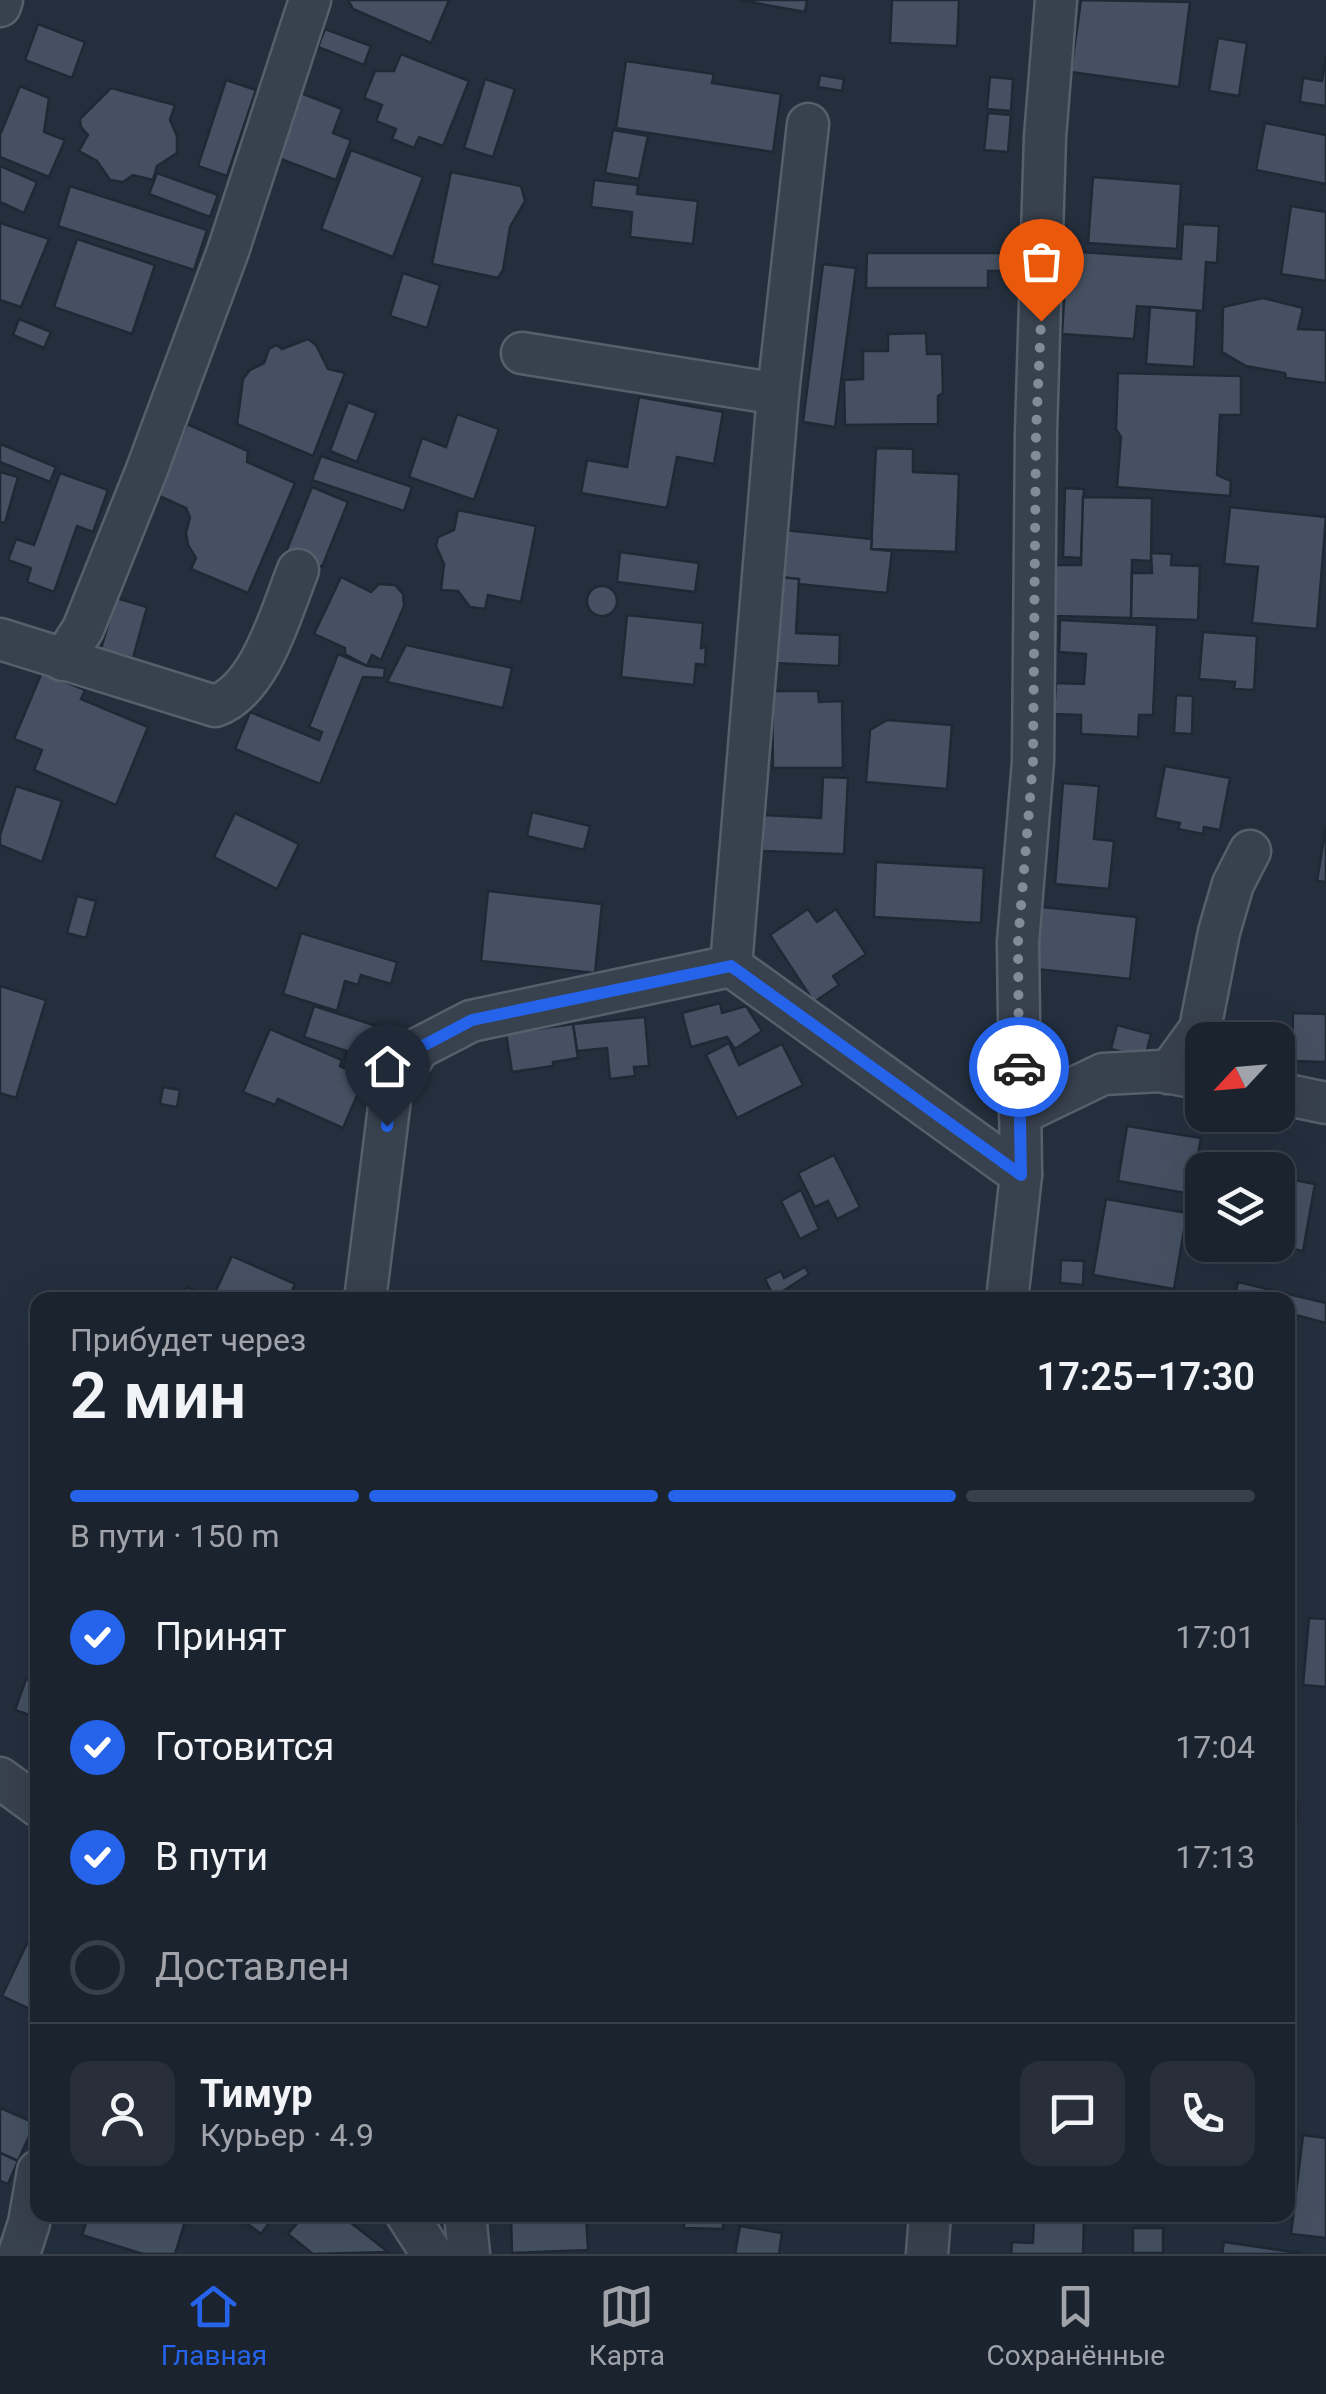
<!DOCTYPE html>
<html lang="ru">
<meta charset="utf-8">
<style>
:root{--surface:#1b232e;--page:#282f3a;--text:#f1f3f6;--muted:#a0a4aa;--line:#39404a;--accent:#2563eb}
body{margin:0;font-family:Roboto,sans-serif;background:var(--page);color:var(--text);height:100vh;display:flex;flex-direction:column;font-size:38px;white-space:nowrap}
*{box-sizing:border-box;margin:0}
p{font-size:32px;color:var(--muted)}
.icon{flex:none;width:55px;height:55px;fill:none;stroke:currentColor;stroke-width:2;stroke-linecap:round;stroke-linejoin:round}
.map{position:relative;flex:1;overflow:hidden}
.sheet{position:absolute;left:30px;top:1292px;width:1265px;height:930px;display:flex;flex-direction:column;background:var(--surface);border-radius:20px;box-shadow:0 10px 40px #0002,0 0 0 2px var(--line)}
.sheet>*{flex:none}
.needle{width:65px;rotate:244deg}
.controls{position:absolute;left:1185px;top:1022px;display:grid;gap:20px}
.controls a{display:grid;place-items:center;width:110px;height:110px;border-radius:20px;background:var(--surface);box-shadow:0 10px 40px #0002,0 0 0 2px var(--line);font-size:50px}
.pin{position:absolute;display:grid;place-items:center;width:85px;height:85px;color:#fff;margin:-102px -42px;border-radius:50% 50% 50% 0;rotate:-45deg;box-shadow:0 0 10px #0007}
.pin .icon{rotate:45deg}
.courier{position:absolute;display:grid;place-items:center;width:100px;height:100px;margin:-50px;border:8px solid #2563eb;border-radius:50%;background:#fff;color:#222;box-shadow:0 2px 12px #0007}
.summary em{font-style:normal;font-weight:600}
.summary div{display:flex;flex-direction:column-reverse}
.summary{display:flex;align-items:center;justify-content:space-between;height:170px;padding:0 40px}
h1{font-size:65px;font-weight:600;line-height:75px}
.bar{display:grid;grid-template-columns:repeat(4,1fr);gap:15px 10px;align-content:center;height:120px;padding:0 40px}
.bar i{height:12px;border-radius:8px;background:var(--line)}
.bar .on{background:var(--accent)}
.bar p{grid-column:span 4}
.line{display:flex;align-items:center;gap:25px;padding:0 40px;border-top:2px solid var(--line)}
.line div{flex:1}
.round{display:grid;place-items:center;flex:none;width:105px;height:105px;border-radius:20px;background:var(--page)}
ol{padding:0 40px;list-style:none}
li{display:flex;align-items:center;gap:30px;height:110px}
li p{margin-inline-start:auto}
li .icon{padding:10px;border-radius:50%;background:var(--accent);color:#fff;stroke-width:4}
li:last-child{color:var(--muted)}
li i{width:55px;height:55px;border:5px solid var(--line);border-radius:50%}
.dock{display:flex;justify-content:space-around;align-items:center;height:140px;border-top:2px solid var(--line);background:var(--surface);font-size:28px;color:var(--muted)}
.dock a{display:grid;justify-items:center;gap:5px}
.dock .on{color:var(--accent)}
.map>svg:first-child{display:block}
.building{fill:#455162;stroke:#1f2835;stroke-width:2.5}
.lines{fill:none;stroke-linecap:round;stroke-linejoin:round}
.street-casing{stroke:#565f6c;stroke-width:45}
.street{stroke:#38414e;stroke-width:40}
.done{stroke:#828b98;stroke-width:10;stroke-dasharray:0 18}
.route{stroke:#2563eb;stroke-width:12}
</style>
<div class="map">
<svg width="1326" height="2254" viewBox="0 0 1326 2254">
<rect width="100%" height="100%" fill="#242f3e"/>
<!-- building -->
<g class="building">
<path d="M 348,0 L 449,0 L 431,43 L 353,9 Z"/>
<path d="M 739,0 L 807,0 L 805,12 Z"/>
<path d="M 892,0 L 959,0 L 957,46 L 890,43 Z"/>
<path d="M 1081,0 L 1190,2 L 1179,87 L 1071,72 Z"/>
<path d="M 38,24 L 85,42 L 72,78 L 25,60 Z"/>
<path d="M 325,29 L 371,46 L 364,65 L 318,47 Z"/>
<path d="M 1218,38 L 1247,43 L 1239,96 L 1209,91 Z"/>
<path d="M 401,54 L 469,81 L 443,146 L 419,137 L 414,148 L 392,139 L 396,129 L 376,121 L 382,105 L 364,98 L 375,71 L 394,71 Z"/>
<path d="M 1326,56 L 1326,106 L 1300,102 L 1303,78 L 1322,81 Z"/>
<path d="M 626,61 L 714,74 L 712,83 L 781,94 L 773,152 L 616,128 Z"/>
<path d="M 820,75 L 844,79 L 842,91 L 818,87 Z"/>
<path d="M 990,77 L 1013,79 L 1011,111 L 987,109 Z"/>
<path d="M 485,79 L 515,89 L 493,157 L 464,148 Z"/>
<path d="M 226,80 L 256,90 L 227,176 L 198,166 Z"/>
<path d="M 20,86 L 49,98 L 44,132 L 65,140 L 49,177 L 0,157 L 0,135 Z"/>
<path d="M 111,88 L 175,105 L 170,120 L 177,136 L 177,153 L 157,166 L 153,180 L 133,175 L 123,182 L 110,180 L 97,161 L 79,151 L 88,135 L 81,127 L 80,119 Z"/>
<path d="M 298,92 L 342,109 L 333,133 L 351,140 L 336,180 L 273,156 Z"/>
<path d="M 988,113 L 1011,115 L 1008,152 L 984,150 Z"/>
<path d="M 1265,123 L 1326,135 L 1326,184 L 1256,170 Z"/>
<path d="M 613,130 L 648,136 L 639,179 L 605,173 Z"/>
<path d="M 351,150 L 423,177 L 393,257 L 321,229 Z"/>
<path d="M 0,166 L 37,182 L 24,213 L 0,202 Z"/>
<path d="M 451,172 L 521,186 L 525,201 L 510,227 L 503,270 L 498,278 L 432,264 Z"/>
<path d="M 157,173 L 218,195 L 210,217 L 149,194 Z"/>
<path d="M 1093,177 L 1181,184 L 1177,249 L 1088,243 Z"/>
<path d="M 594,180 L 638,185 L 637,194 L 698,201 L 693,244 L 630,237 L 632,212 L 591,207 Z"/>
<path d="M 70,186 L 207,230 L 194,270 L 58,226 Z"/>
<path d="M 1291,206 L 1326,212 L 1326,281 L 1281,274 Z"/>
<path d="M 0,223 L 49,239 L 21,307 L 0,300 Z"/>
<path d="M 1183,224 L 1219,226 L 1217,263 L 1206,262 L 1203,311 L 1137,306 L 1134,339 L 1062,334 L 1067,251 L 1181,259 Z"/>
<path d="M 77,239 L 155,265 L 132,334 L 54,307 Z"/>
<path d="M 867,253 L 1008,253 L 1007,271 L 988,271 L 988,288 L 866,288 Z"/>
<path d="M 823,264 L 856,268 L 835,427 L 803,422 Z"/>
<path d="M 403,273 L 440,285 L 427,328 L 390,316 Z"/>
<path d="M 1263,298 L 1303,308 L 1298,329 L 1326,330 L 1326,383 L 1286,378 L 1285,373 L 1246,366 L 1222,352 L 1223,307 Z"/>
<path d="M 1150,307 L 1197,311 L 1194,367 L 1146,364 Z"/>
<path d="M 19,319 L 51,332 L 44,348 L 13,335 Z"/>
<path d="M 926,333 L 927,354 L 942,354 L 943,393 L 938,396 L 938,424 L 845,425 L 844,380 L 863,379 L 863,351 L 888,351 L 888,334 Z"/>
<path d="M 308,339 L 316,345 L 328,369 L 345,373 L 313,456 L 237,424 L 243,379 L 250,370 L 264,363 L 269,349 L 277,345 L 282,349 Z"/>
<path d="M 1118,373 L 1241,376 L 1241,415 L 1220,415 L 1217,475 L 1231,481 L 1230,496 L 1117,487 L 1121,437 L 1116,429 Z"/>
<path d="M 639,397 L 723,412 L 714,464 L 677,457 L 667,508 L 581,493 L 587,460 L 627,467 Z"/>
<path d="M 348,402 L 376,413 L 357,462 L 330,451 Z"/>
<path d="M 457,414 L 499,429 L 474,500 L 409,477 L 422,438 L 446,447 Z"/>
<path d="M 187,424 L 248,451 L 247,462 L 295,483 L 248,593 L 191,569 L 196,558 L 188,545 L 186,533 L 190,517 L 186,508 L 157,495 Z"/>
<path d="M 0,444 L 56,467 L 50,482 L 0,462 Z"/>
<path d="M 876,448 L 913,449 L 913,472 L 959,474 L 956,552 L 871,549 Z"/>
<path d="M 321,456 L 412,487 L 404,511 L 312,480 Z"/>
<path d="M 0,472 L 18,477 L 5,523 L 0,522 Z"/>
<path d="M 60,473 L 108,490 L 93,532 L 77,526 L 54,592 L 27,582 L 31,568 L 8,560 L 16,539 L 34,545 Z"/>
<path d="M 312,487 L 348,502 L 322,567 L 286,552 Z"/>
<path d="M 1065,488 L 1084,489 L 1081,558 L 1063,557 Z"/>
<path d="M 1083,497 L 1152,498 L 1151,561 L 1132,560 L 1131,618 L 1055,616 L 1056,565 L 1081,565 Z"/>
<path d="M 1230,507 L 1326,517 L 1317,629 L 1252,623 L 1258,567 L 1224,564 Z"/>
<path d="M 458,510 L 536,526 L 521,602 L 488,595 L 485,609 L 470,607 L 458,591 L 441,590 L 444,564 L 436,546 L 438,537 L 454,530 Z"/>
<path d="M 784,530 L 872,539 L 871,549 L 892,551 L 887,593 L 798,584 L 799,579 L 779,577 Z"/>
<path d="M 620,552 L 699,563 L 695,592 L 617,582 Z"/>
<path d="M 1151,553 L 1172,554 L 1171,565 L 1200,566 L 1198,620 L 1131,618 L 1132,573 L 1152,573 Z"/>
<path d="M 341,577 L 371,592 L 379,584 L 395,585 L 403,594 L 404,606 L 381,660 L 372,655 L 367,666 L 345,654 L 345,648 L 314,634 Z"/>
<path d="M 779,577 L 799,579 L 796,633 L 840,635 L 839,666 L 774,663 Z"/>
<circle cx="602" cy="601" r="15"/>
<path d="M 116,598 L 147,607 L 133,658 L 101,649 Z"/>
<path d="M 627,615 L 703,623 L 701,648 L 706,647 L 705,665 L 696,664 L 694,685 L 621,677 Z"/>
<path d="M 1060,620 L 1157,625 L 1153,715 L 1139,715 L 1138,737 L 1081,734 L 1081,715 L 1054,714 L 1056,683 L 1084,684 L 1086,654 L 1059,652 Z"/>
<path d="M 1203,632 L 1257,636 L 1254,690 L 1234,689 L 1235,682 L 1199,679 Z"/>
<path d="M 406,645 L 512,668 L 503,708 L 387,682 Z"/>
<path d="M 338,654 L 367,666 L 385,668 L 384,678 L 363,677 L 320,784 L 235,749 L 250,712 L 319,740 L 322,732 L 309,727 Z"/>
<path d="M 42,672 L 85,690 L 81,699 L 148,727 L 116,805 L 34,770 L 42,750 L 14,739 Z"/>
<path d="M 772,691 L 818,691 L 819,702 L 842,701 L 843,768 L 773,768 Z"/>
<path d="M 1176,695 L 1193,696 L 1192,734 L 1174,733 Z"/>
<path d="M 887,720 L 952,725 L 947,789 L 866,782 L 870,730 Z"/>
<path d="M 1165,766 L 1230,778 L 1220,830 L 1204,827 L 1203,834 L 1178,829 L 1180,823 L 1155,818 Z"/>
<path d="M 823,777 L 848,778 L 844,854 L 762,851 L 763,815 L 821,818 Z"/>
<path d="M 1063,783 L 1099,786 L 1094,839 L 1114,841 L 1109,889 L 1055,884 Z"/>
<path d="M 16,786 L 62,801 L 42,862 L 0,845 L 0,835 Z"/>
<path d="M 532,812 L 590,826 L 584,850 L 527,836 Z"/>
<path d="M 235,813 L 299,844 L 277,889 L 214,857 Z"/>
<path d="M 1326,826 L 1326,882 L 1317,881 Z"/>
<path d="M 876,862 L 984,868 L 981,923 L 874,917 Z"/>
<path d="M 488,891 L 602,904 L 595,973 L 481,961 Z"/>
<path d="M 77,896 L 96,901 L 86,938 L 67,933 Z"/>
<path d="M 1042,907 L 1137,917 L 1130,979 L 1036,969 Z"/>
<path d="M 808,909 L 817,922 L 836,909 L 866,954 L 833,976 L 839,985 L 814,1002 L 770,935 Z"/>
<path d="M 301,933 L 397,962 L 391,984 L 361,975 L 358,985 L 345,981 L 337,1011 L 283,994 Z"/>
<path d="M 0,986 L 46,1000 L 16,1098 L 0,1093 Z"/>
<path d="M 720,1003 L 722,1013 L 746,1006 L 762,1031 L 735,1049 L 727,1037 L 691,1047 L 682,1013 Z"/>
<path d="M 314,1006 L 392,1031 L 380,1069 L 345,1057 L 347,1051 L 304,1037 Z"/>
<path d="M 1293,1013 L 1326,1014 L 1326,1062 L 1292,1061 Z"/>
<path d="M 645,1017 L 649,1066 L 634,1067 L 635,1076 L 610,1079 L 607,1048 L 577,1051 L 573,1024 Z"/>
<path d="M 573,1024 L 578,1058 L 553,1062 L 553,1066 L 512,1072 L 506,1033 Z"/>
<path d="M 1117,1025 L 1151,1034 L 1145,1058 L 1111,1049 Z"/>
<path d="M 270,1029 L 342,1060 L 340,1066 L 365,1077 L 343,1128 L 278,1099 L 275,1105 L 243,1092 Z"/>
<path d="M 729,1043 L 739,1065 L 782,1044 L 803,1085 L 737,1118 L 706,1055 Z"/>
<path d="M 163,1087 L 180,1090 L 177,1107 L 160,1104 Z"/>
<path d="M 1211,1115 L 1246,1115 L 1244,1125 L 1210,1120 Z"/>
<path d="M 1127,1126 L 1201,1138 L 1191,1194 L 1118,1181 Z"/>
<path d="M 834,1155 L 860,1207 L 837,1219 L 828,1201 L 815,1207 L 798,1173 Z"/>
<path d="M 1278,1177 L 1315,1184 L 1303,1251 L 1272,1245 L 1278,1245 Z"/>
<path d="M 801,1190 L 819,1229 L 800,1239 L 781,1201 Z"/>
<path d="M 1106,1199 L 1187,1213 L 1174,1289 L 1093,1275 Z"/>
<path d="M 232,1256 L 295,1284 L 288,1300 L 182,1300 L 187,1287 L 212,1299 Z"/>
<path d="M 1061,1260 L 1084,1261 L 1083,1285 L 1060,1283 Z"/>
<path d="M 805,1267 L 809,1274 L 774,1297 L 765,1279 L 781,1271 L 784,1278 Z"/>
<path d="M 1238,1282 L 1326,1303 L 1326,1323 L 1288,1313 L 1288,1300 L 1234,1300 Z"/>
<path d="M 1309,1618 L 1326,1619 L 1326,1687 L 1303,1685 Z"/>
<path d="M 26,1679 L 38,1683 L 38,1718 L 15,1710 Z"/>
<rect x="1288" y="1803" width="9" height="18"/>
<path d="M 38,1920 L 38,2013 L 2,1996 Z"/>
<path d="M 0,2108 L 35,2123 L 18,2161 L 0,2153 Z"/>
<path d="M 1303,2135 L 1326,2138 L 1326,2238 L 1291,2234 Z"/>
<path d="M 0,2153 L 18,2161 L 8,2184 L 0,2181 Z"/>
<path d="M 89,2215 L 187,2215 L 175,2254 L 143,2254 L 82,2235 Z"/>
<path d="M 236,2215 L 275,2215 L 261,2234 Z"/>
<path d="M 304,2215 L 341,2215 L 388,2252 L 313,2254 L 288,2234 Z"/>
<path d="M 511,2215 L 586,2215 L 588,2250 L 512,2253 Z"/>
<path d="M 684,2215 L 723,2215 L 723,2229 L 684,2228 Z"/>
<path d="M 1034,2215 L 1084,2215 L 1083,2254 L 1011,2254 L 1012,2242 L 1033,2243 Z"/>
<path d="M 740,2226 L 782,2233 L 779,2254 L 735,2254 Z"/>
<rect x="1133" y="2228" width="30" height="25"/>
<path d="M 1224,2242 L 1300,2253 L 1300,2254 L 1222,2254 Z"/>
</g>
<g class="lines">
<!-- street casing -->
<g class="street-casing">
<g id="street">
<path d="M 0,6 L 2,0"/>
<path d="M 522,353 L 778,394"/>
<path d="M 0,639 L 215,706 C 261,690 281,612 298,570"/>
<path d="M 63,660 L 83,629 L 146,472 L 228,251 L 310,0"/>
<path d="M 731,966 L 778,394 L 808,124"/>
<path d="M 1168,1073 L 1200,1029 L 1219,932 L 1233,884 L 1250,851"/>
<path d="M 1278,1093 L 1326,1103"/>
<path d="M 1020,1114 L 1103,1074 L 1161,1071 L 1202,1079"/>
<path d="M 365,1300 L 391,1091 L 419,1048 L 471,1021 L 731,966 L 1021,1175"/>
<path d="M 1007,1300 L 1021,1175 L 1018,942 L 1033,762 L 1036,432 L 1045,137 L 1056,0"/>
<path d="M 0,1778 L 38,1806"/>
<path d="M 407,2215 L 432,2254"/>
<path d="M 466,2224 L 469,2254"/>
<path d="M 19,2254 L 29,2223 L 38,2171"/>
<path d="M 927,2254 L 930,2215"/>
</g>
</g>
<!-- street -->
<use href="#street" class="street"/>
</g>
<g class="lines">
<!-- done -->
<path class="done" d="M 1019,1067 L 1018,942 L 1033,762 L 1036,432 L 1041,321"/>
<!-- route -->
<path class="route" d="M 387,1126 L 391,1091 L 419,1048 L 472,1020 L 731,966 L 1021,1175 L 1019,1067"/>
</g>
</svg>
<div class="controls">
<a><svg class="needle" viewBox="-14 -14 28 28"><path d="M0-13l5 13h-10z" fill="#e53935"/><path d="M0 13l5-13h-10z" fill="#a0a4aa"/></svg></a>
<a><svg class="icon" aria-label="layers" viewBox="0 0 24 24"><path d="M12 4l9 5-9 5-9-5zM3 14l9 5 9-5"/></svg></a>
</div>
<div class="pin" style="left:1041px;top:321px;background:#ea580c"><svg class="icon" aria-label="bag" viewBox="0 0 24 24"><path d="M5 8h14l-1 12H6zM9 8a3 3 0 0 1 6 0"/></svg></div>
<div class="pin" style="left:387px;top:1126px;background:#1f2937"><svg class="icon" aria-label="home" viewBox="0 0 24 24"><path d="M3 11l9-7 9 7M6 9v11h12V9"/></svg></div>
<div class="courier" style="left:1019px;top:1067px"><svg class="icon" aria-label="car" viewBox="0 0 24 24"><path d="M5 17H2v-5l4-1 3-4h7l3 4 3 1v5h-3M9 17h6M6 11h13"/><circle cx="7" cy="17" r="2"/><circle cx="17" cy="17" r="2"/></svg></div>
<section class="sheet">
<div class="summary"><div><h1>2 мин</h1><p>Прибудет через</p></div><em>17:25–17:30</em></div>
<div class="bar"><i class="on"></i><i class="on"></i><i class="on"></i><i></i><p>В пути · 150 m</p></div>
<ol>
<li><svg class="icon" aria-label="check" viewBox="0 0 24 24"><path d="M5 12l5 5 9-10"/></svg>Принят<p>17:01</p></li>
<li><svg class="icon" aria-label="check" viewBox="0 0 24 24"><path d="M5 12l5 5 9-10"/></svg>Готовится<p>17:04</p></li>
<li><svg class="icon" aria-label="check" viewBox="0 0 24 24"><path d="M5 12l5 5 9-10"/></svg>В пути<p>17:13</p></li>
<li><i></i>Доставлен</li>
</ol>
<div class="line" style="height:180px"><a class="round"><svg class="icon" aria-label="person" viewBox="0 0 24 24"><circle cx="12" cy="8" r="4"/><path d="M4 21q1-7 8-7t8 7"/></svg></a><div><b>Тимур</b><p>Курьер · 4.9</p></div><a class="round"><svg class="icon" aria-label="chat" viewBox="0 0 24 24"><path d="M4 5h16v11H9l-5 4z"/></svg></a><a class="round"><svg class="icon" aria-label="phone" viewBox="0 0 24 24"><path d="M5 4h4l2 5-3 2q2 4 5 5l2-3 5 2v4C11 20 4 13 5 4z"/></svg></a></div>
</section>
</div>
<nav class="dock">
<a class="on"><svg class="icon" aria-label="home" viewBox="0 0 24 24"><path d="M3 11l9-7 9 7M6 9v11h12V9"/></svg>Главная</a>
<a><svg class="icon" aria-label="map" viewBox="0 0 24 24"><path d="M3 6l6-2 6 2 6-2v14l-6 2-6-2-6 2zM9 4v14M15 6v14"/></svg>Карта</a>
<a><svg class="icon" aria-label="saved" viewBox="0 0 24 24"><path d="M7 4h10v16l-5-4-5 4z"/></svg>Сохранённые</a>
</nav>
